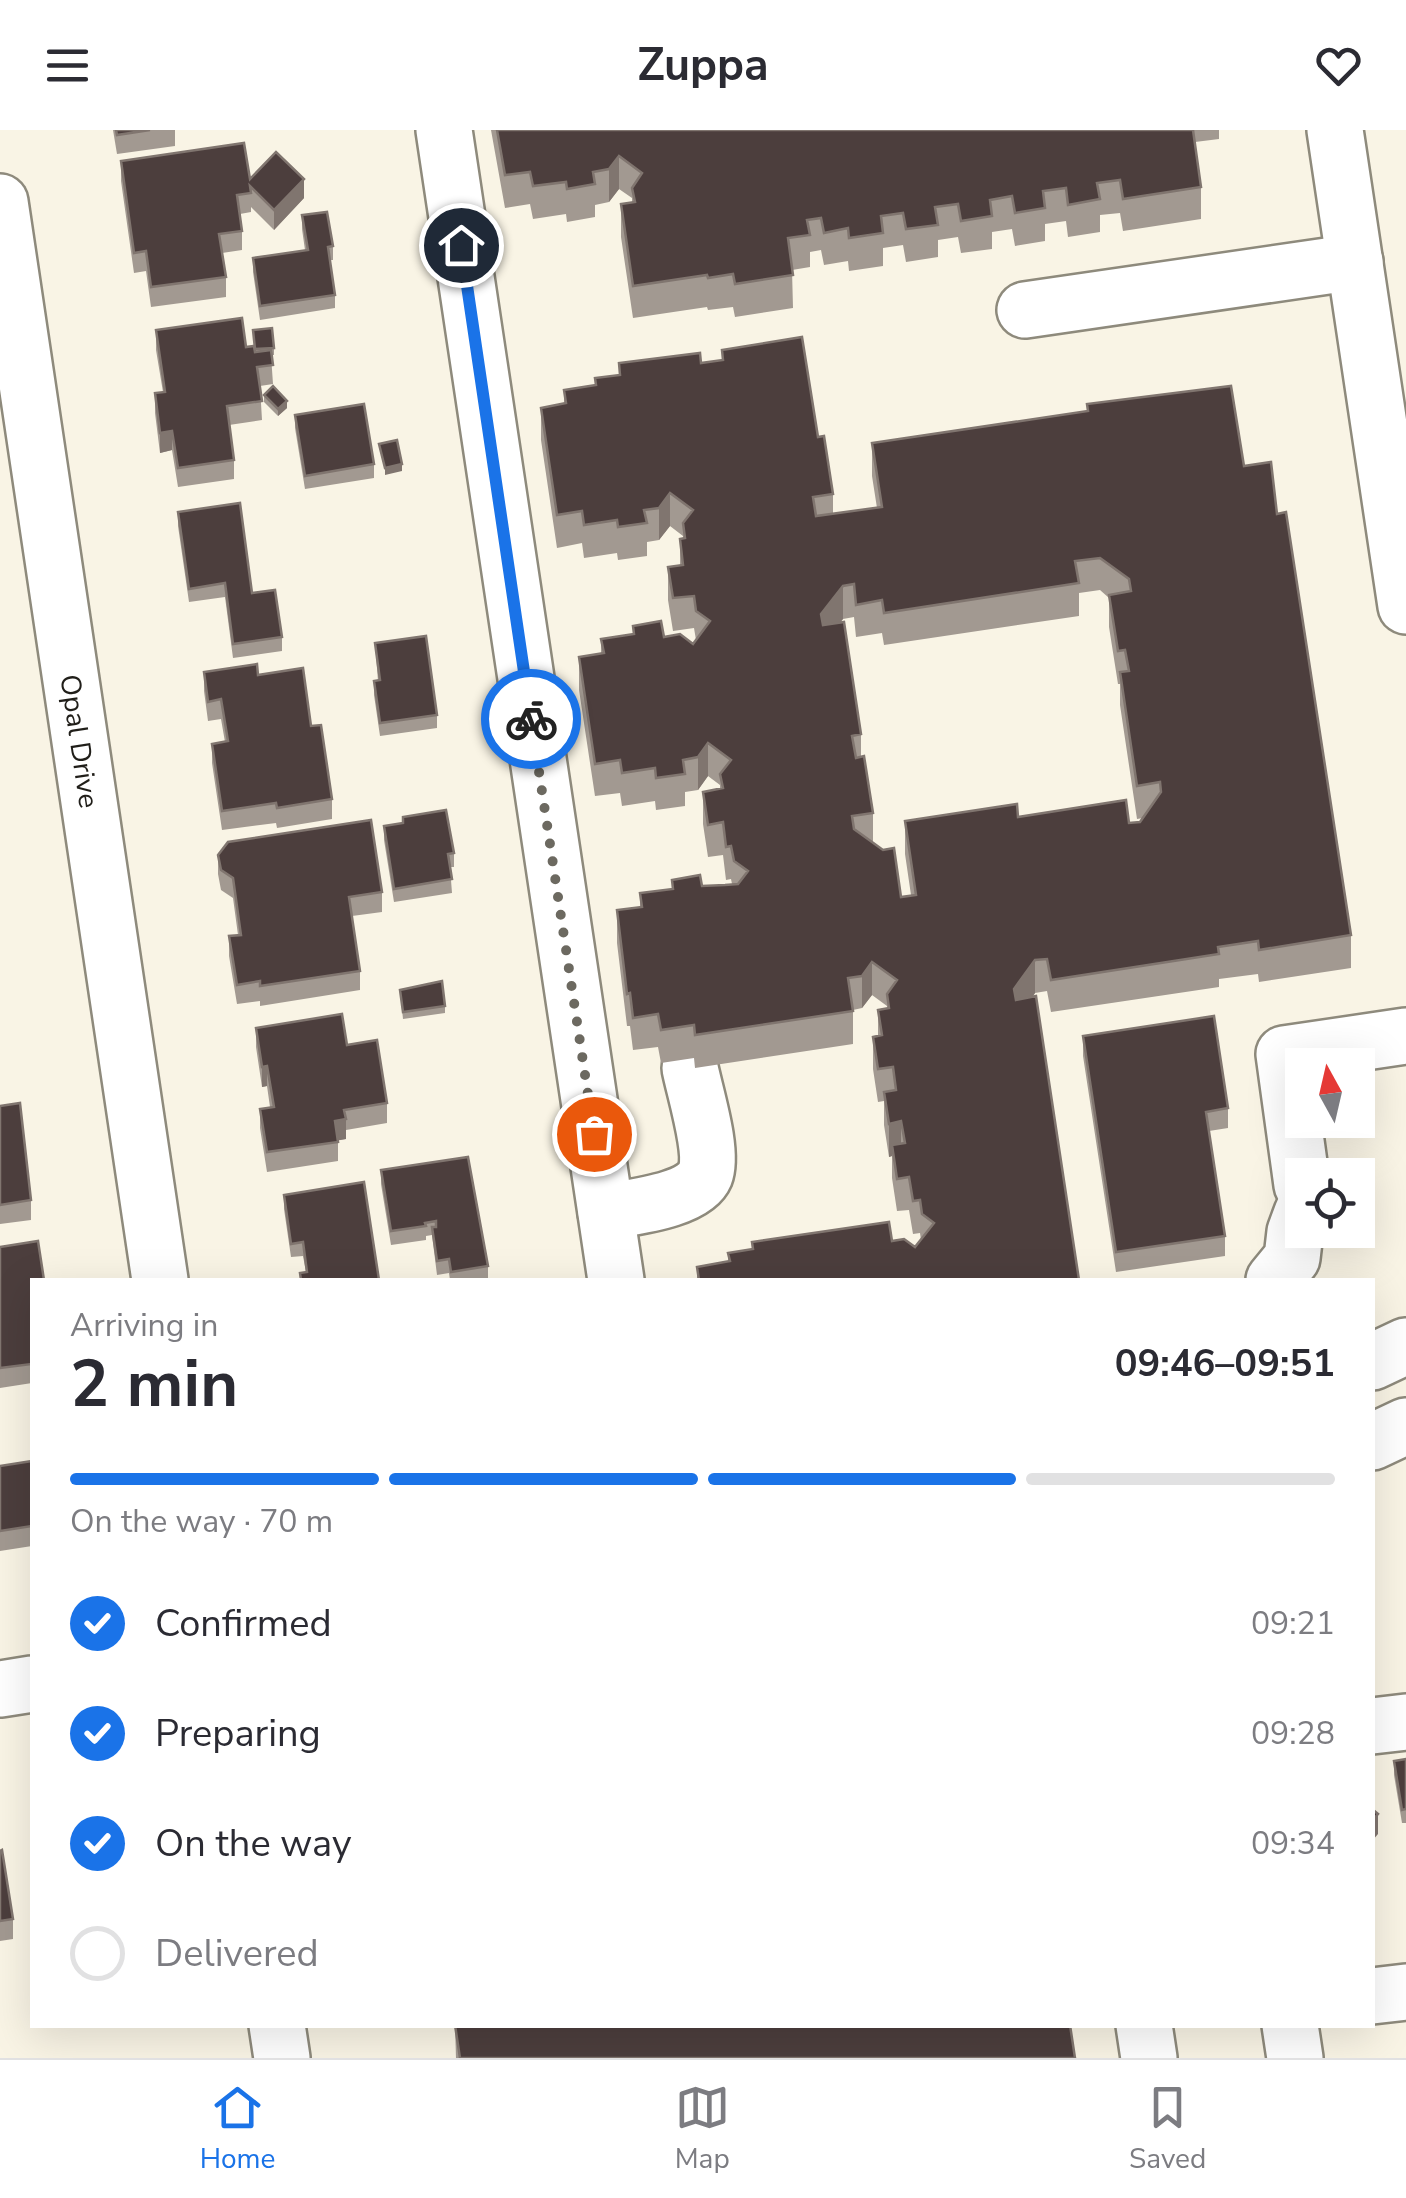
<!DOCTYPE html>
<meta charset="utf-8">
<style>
:root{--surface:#fff;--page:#f2f2f3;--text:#2b2b33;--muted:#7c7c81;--line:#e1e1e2;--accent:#1a73e8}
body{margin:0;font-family:"Nunito Sans",sans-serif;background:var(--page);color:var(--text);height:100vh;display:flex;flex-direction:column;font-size:38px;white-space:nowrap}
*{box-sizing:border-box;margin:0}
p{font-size:32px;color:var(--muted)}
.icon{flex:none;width:55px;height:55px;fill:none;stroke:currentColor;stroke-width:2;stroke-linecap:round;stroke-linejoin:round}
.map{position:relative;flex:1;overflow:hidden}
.side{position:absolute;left:30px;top:1148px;width:1345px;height:750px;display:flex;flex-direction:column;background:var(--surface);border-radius:0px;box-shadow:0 10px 40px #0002}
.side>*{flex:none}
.needle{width:65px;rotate:352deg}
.buttons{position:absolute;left:1285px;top:918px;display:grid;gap:20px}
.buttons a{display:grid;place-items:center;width:90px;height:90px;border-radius:0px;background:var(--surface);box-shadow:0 10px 40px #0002;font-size:50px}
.pin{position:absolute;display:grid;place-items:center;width:85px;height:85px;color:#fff;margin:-42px;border:5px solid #fff;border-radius:50%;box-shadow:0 2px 10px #0007}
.courier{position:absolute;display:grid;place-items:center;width:100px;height:100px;margin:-50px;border:8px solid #1a73e8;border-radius:50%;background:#fff;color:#222;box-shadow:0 2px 12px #0007}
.overview em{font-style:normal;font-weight:700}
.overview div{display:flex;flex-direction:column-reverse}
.overview{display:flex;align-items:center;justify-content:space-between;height:170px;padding:0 40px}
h1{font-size:65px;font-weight:700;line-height:75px}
.bar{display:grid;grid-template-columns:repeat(4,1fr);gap:15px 10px;align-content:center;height:120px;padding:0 40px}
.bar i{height:12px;border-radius:8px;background:var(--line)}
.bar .on{background:var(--accent)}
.bar p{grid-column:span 4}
ol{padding:0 40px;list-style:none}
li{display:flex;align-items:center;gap:30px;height:110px}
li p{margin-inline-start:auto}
li .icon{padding:10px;border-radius:50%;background:var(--accent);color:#fff;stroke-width:4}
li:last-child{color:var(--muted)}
li i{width:55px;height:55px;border:5px solid var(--line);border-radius:50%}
header{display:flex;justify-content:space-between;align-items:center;height:130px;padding:0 40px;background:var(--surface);font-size:45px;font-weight:700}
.tabs{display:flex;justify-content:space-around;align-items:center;height:140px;border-top:2px solid var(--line);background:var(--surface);font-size:28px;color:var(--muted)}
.tabs a{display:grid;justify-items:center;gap:5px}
.tabs .on{color:var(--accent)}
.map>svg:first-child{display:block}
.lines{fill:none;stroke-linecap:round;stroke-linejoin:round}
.minor-casing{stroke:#8e8a7c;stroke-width:60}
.major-casing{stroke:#8e8a7c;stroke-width:60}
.minor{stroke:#fff;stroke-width:55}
.major{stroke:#fff;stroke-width:55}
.wall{fill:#a29991;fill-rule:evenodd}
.shaded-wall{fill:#80756f}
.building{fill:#4c3e3d;stroke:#80756f;stroke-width:2.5;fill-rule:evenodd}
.done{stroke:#6c6960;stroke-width:10;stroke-dasharray:0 18}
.route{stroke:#1a73e8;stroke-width:12}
.labels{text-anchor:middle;stroke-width:10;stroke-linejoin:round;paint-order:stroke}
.street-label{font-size:28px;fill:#201e19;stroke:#fff}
</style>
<header><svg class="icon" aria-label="menu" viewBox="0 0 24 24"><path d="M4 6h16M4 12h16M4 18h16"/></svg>Zuppa<svg class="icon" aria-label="heart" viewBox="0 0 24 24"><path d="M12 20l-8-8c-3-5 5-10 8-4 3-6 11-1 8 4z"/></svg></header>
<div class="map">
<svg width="1406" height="1928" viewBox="0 0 1406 1928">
<rect width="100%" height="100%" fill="#f9f4e5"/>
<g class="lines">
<!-- minor casing -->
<g class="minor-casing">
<g id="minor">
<path d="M 444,0 L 616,1150"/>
<path id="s1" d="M 0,72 L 160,1150"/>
<path d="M 1025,180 L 1355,132"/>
<path d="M 1302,1055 L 1284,924 L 1406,906"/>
<path d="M 606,1082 C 630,1077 694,1071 705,1045 C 714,1022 695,963 690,938"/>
<path d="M 1274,1150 L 1292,1128 L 1295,1102 L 1302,1083"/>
<path d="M 1372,1232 L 1406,1216"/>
<path d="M 1372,1312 L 1406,1296"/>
<path d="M 0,1559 L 32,1554"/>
<path d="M 1372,1596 L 1406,1592"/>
<path d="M 1372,1866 L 1406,1862"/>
<path d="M 277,1895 L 282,1928"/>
<path d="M 1144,1895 L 1149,1928"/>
<path d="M 1290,1895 L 1295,1928"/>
</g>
</g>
<!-- major casing -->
<g class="major-casing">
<path id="major" d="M 1335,0 L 1406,476"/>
</g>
<!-- minor -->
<use href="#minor" class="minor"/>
<!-- major -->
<use href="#major" class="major"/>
</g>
<!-- wall -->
<g class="wall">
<path d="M 113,0 L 175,0 L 175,16 L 117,24 Z"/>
<path d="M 491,0 L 1219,0 L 1219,9 L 1195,12 L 1201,57 L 1201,89 L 1123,101 L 1120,83 L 1100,85 L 1100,102 L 1068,107 L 1066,91 L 1045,94 L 1045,111 L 1015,116 L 1012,99 L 992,102 L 992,119 L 961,123 L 958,107 L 938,110 L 938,127 L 906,132 L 903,115 L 883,118 L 883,136 L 849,141 L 848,131 L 824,135 L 821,120 L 810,122 L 810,137 L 792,140 L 793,178 L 735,187 L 733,177 L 708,180 L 707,177 L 633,188 L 621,107 L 621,74 L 632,73 L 632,68 L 619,59 L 609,72 L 595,75 L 595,87 L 567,92 L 566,84 L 533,89 L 530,74 L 505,78 Z"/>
<path d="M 121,31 L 250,49 L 304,68 L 274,100 L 251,77 L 251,82 L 240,84 L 242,101 L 242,120 L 222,123 L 226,147 L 226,167 L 151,177 L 146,141 L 134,143 L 121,51 Z"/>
<path d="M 302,85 L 333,116 L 333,130 L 330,130 L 335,165 L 335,178 L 260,190 L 253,142 L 253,128 L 305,120 L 302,99 Z"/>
<path d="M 156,200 L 246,217 L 274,218 L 274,225 L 271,225 L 273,254 L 260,256 L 262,290 L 229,295 L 234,330 L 234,349 L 178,357 L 172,320 L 160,323 L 155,283 L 155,263 L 163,262 L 156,220 Z"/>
<path d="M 722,220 L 818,307 L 833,364 L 833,384 L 877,378 L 872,346 L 872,313 L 1087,281 L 1087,274 L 1244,336 L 1277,384 L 1351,805 L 1351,838 L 1259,852 L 1258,844 L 1219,849 L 1219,857 L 1051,882 L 1047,861 L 1035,863 L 1033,867 L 1079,1150 L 697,1150 L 697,1137 L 728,1132 L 728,1123 L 752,1120 L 752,1112 L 892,1111 L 915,1117 L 921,1110 L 920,1103 L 913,1104 L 909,1080 L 897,1081 L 892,1048 L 892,1026 L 889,1027 L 884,995 L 884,971 L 878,972 L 873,939 L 873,907 L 878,906 L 878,880 L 887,878 L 887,876 L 872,865 L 862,878 L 853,880 L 853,914 L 695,938 L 694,928 L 661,933 L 658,917 L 633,920 L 630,896 L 627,896 L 617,813 L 617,780 L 640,777 L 640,763 L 672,759 L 672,750 L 702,756 L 732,754 L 731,749 L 726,750 L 723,725 L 708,727 L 703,694 L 703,662 L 720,659 L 720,655 L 708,646 L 698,660 L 685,662 L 685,676 L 656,680 L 655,671 L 622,676 L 620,663 L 595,666 L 579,560 L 579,527 L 601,523 L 601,509 L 633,504 L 633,496 L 664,507 L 693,514 L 696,510 L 694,498 L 673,501 L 668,470 L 668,437 L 680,436 L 680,409 L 683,409 L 683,406 L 670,396 L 659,410 L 647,412 L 647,426 L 618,430 L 617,423 L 584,428 L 582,413 L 557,418 L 541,310 L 541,278 L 564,274 L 564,260 L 595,255 L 595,248 L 619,245 L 619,233 L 701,233 L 722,230 ZM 1100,460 L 1109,468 L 1109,497 L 1118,554 L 1120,554 L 1120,575 L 1137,689 L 1143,688 L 1140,692 L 1129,693 L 1018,687 L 905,691 L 905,724 L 911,765 L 901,767 L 873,712 L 873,683 L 861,627 L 861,604 L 839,493 L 843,489 L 854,487 L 856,507 L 882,503 L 884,515 L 1079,486 L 1079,463 Z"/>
<path d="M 264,265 L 287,278 L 278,286 L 264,272 Z"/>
<path d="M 295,285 L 374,334 L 374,348 L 305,359 L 295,298 Z"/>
<path d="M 178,382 L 252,463 L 282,507 L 282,521 L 233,528 L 225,467 L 189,472 L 178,396 Z"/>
<path d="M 375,513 L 437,585 L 437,598 L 380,606 L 374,565 L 374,551 L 378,551 Z"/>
<path d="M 204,542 L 258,545 L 311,596 L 332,669 L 332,689 L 277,698 L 276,693 L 222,700 L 212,633 L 212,614 L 225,612 L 221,589 L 208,591 L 204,561 Z"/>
<path d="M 403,687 L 454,723 L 454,737 L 450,737 L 452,763 L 394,772 L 384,710 L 384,696 L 403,693 Z"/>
<path d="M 218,725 L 382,762 L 382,782 L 352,786 L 360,841 L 360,860 L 260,876 L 260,871 L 237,874 L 229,826 L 229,806 L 238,805 L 233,768 L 221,760 L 218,744 Z"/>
<path d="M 400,860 L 445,876 L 445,883 L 403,889 Z"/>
<path d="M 256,898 L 347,915 L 387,973 L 387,993 L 346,1000 L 346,1009 L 338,1010 L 338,1031 L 267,1042 L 260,998 L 260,979 L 270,977 L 267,956 L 262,957 L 256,917 Z"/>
<path d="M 1083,906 L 1228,978 L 1228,998 L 1209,1001 L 1225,1106 L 1225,1126 L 1116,1142 L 1083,926 Z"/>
<path d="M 0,976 L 31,1070 L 31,1090 L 0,1094 Z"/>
<path d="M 381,1040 L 488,1136 L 488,1149 L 450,1150 L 449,1143 L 437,1145 L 432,1105 L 426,1106 L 426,1110 L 391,1115 L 381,1054 Z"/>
<path d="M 284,1065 L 379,1150 L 300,1150 L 300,1143 L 306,1142 L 303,1126 L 291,1127 L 284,1079 Z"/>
<path d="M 0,1117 L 32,1150 L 32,1253 L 0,1258 Z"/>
<path d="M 32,1331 L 32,1416 L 0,1421 L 0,1336 Z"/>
<path d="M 1406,1629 L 1406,1693 L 1402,1693 L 1394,1645 L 1394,1631 Z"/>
<path d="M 0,1721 L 13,1789 L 13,1809 L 0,1811 Z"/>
<path d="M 455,1895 L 1075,1928 L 456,1928 Z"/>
</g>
<!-- shaded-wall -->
<g class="shaded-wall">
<path d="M 619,26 L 619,59 L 609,72 L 609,39 Z"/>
<path d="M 304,49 L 304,68 L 274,100 L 274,80 Z"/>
<path d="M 287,271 L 287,278 L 278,286 L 278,279 Z"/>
<path d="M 172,301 L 172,320 L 160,323 L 160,303 Z"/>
<path d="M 402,334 L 402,341 L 385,345 L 385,338 Z"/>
<path d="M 670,363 L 670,396 L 659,410 L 659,378 Z"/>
<path d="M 843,456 L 843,489 L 821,517 L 821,484 Z"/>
<path d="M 708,613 L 708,646 L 698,660 L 698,627 Z"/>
<path d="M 1035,830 L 1035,863 L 1014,891 L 1014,859 Z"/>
<path d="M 872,832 L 872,865 L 862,878 L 862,846 Z"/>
<path d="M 267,936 L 267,956 L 262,957 L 262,937 Z"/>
<path d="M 346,989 L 346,1009 L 335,1011 L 335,991 Z"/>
<path d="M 901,991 L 901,1024 L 892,1015 L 892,1026 L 889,1027 L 889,994 Z"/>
<path d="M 1378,1684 L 1378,1704 L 1372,1711 L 1372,1691 Z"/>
</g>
<!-- building -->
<g class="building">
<path d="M 116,0 L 150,0 L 117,5 Z"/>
<path d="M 497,0 L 1193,0 L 1201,57 L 1123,69 L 1120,50 L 1097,53 L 1100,69 L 1068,75 L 1066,58 L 1043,61 L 1045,78 L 1015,83 L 1012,66 L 990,70 L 992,86 L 961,91 L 958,74 L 935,77 L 938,95 L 906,99 L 903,83 L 881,86 L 883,103 L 849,108 L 848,98 L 824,103 L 821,88 L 807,90 L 810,105 L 788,108 L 793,145 L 735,154 L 733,144 L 708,148 L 707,145 L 633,156 L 621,74 L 635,72 L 632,58 L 642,43 L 619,26 L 609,39 L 593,42 L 595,54 L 567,59 L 566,52 L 533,56 L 530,42 L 505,45 Z"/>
<path d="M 244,13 L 250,49 L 276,22 L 304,49 L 274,80 L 250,56 L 251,63 L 237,65 L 242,101 L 219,104 L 226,147 L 151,157 L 146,121 L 134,123 L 121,31 Z"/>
<path d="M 327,82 L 333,116 L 328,117 L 335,165 L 260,176 L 253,128 L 308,120 L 302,85 Z"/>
<path d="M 242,188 L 246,217 L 254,216 L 255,222 L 271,220 L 273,235 L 257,237 L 262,271 L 227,276 L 234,330 L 178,338 L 172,301 L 160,303 L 155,263 L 165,262 L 156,200 Z"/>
<path d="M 272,198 L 274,218 L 255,219 L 253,200 Z"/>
<path d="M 802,207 L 818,307 L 824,306 L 833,364 L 813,367 L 816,386 L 882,377 L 872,313 L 1088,281 L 1087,274 L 1231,256 L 1244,336 L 1271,332 L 1277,384 L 1286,382 L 1351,805 L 1259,820 L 1258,811 L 1218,817 L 1219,824 L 1051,850 L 1047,829 L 1035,830 L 1014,859 L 1016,870 L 1036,866 L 1079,1150 L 699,1150 L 697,1137 L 730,1131 L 728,1123 L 753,1119 L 752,1112 L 889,1092 L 892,1111 L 904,1109 L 915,1117 L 934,1093 L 922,1084 L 920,1070 L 913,1071 L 909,1047 L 897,1049 L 892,1015 L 905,1013 L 901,991 L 889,994 L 884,962 L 896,960 L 893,937 L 878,939 L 873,907 L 882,905 L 878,880 L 889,878 L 887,864 L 897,850 L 872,832 L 862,846 L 848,848 L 853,881 L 695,905 L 694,895 L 661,900 L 658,884 L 633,888 L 630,863 L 627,864 L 617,780 L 642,777 L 640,763 L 673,759 L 672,750 L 700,745 L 702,756 L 725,755 L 738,754 L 748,741 L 734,731 L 731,716 L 726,717 L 723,692 L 708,695 L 703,662 L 723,658 L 720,644 L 731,630 L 708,613 L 698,627 L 683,630 L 685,644 L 656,648 L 655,638 L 622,643 L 620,630 L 595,634 L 579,527 L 604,523 L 601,509 L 634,504 L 633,496 L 661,491 L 664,507 L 680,504 L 693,514 L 710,491 L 696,481 L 694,466 L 673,468 L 668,437 L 683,435 L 680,409 L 685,408 L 683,393 L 693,380 L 670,363 L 659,378 L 644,380 L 647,393 L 618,397 L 617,390 L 584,395 L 582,381 L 557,385 L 541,278 L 566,273 L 564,260 L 596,255 L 595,248 L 620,245 L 619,233 L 700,223 L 701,233 L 723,230 L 722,220 ZM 1100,428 L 1129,449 L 1131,461 L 1109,465 L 1118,521 L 1125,520 L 1129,541 L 1120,542 L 1137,656 L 1160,652 L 1161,662 L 1140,692 L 1129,693 L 1126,670 L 1018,687 L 1017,674 L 905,691 L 916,765 L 901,767 L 894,718 L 883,720 L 854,699 L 852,686 L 873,683 L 864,626 L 856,628 L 852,606 L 861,604 L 844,492 L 823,495 L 821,484 L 843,456 L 854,454 L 856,475 L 882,470 L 884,483 L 1079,453 L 1075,431 Z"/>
<path d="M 273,256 L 287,271 L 278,279 L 264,265 Z"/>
<path d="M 364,274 L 374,334 L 305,346 L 295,285 Z"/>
<path d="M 397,310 L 402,334 L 385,338 L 379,314 Z"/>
<path d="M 240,373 L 252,463 L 275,460 L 282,507 L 233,514 L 225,453 L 189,459 L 178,382 Z"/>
<path d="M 426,506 L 437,585 L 380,593 L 374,551 L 380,550 L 375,513 Z"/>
<path d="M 257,534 L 258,545 L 303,538 L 311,596 L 321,595 L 332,669 L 277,678 L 276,673 L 222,681 L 212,614 L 228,611 L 221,569 L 208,572 L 204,542 Z"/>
<path d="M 446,680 L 454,723 L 448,724 L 452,749 L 394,759 L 384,696 L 403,693 L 403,687 Z"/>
<path d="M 371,690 L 382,762 L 349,767 L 360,841 L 260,856 L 260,851 L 237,855 L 229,806 L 241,805 L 233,748 L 221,740 L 218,725 L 228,712 Z"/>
<path d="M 442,851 L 445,876 L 403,882 L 400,860 Z"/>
<path d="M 342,884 L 347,915 L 377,910 L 387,973 L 344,980 L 346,989 L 335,991 L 338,1012 L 267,1022 L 260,979 L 274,977 L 267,936 L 262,937 L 256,898 Z"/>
<path d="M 1214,886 L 1228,978 L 1206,982 L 1225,1106 L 1116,1122 L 1083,906 Z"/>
<path d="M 20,973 L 31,1070 L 0,1075 L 0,976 Z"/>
<path d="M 468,1027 L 488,1136 L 451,1142 L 449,1129 L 437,1131 L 432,1097 L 436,1097 L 436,1091 L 425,1093 L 426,1096 L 391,1101 L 381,1040 Z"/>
<path d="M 364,1052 L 379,1150 L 301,1150 L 300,1143 L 307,1142 L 303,1112 L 291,1114 L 284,1065 Z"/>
<path d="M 38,1111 L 44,1150 L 32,1150 L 32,1234 L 0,1238 L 0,1117 Z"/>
<path d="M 32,1331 L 32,1396 L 0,1401 L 0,1336 Z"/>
<path d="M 1406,1629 L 1406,1679 L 1402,1680 L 1394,1631 Z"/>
<path d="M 1372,1679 L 1378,1684 L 1372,1691 Z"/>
<path d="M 2,1720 L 13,1789 L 0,1791 L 0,1721 Z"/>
<path d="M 455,1895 L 1070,1895 L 1075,1928 L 460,1928 Z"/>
</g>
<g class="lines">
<!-- done -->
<path class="done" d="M 531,589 L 594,1004"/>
<!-- route -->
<path class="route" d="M 461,115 L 531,589"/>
</g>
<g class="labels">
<!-- street labels -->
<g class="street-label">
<text dy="10" stroke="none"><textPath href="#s1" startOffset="545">Opal Drive</textPath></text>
</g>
</g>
</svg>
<div class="buttons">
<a><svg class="needle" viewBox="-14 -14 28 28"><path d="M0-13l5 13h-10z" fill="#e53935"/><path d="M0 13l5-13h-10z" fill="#7c7c81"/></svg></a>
<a><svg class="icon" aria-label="locate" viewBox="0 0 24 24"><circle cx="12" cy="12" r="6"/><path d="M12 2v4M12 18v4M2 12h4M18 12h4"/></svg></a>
</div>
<div class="pin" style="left:594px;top:1004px;background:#ea580c"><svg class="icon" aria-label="bag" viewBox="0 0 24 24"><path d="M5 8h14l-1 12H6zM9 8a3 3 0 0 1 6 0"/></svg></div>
<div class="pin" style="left:461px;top:115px;background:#1f2937"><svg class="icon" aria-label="home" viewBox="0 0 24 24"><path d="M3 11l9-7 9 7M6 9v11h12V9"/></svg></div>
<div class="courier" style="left:531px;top:589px"><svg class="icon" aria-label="bike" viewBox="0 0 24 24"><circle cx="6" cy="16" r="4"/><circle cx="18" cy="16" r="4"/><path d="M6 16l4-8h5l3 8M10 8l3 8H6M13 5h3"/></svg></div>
<section class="side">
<div class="overview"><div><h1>2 min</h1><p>Arriving in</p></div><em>09:46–09:51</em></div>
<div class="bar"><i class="on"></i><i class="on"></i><i class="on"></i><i></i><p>On the way · 70 m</p></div>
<ol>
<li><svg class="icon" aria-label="check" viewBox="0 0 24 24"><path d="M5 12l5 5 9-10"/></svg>Confirmed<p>09:21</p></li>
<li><svg class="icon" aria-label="check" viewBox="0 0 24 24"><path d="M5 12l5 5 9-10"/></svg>Preparing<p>09:28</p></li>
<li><svg class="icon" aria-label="check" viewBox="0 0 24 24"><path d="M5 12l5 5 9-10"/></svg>On the way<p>09:34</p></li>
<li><i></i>Delivered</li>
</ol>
</section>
</div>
<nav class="tabs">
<a class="on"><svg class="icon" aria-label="home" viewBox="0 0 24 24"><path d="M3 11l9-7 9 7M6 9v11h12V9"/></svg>Home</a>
<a><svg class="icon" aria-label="map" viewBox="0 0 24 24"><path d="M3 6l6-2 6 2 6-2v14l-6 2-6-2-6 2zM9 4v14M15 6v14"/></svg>Map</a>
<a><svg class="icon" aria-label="saved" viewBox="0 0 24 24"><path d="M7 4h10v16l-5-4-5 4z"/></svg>Saved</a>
</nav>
